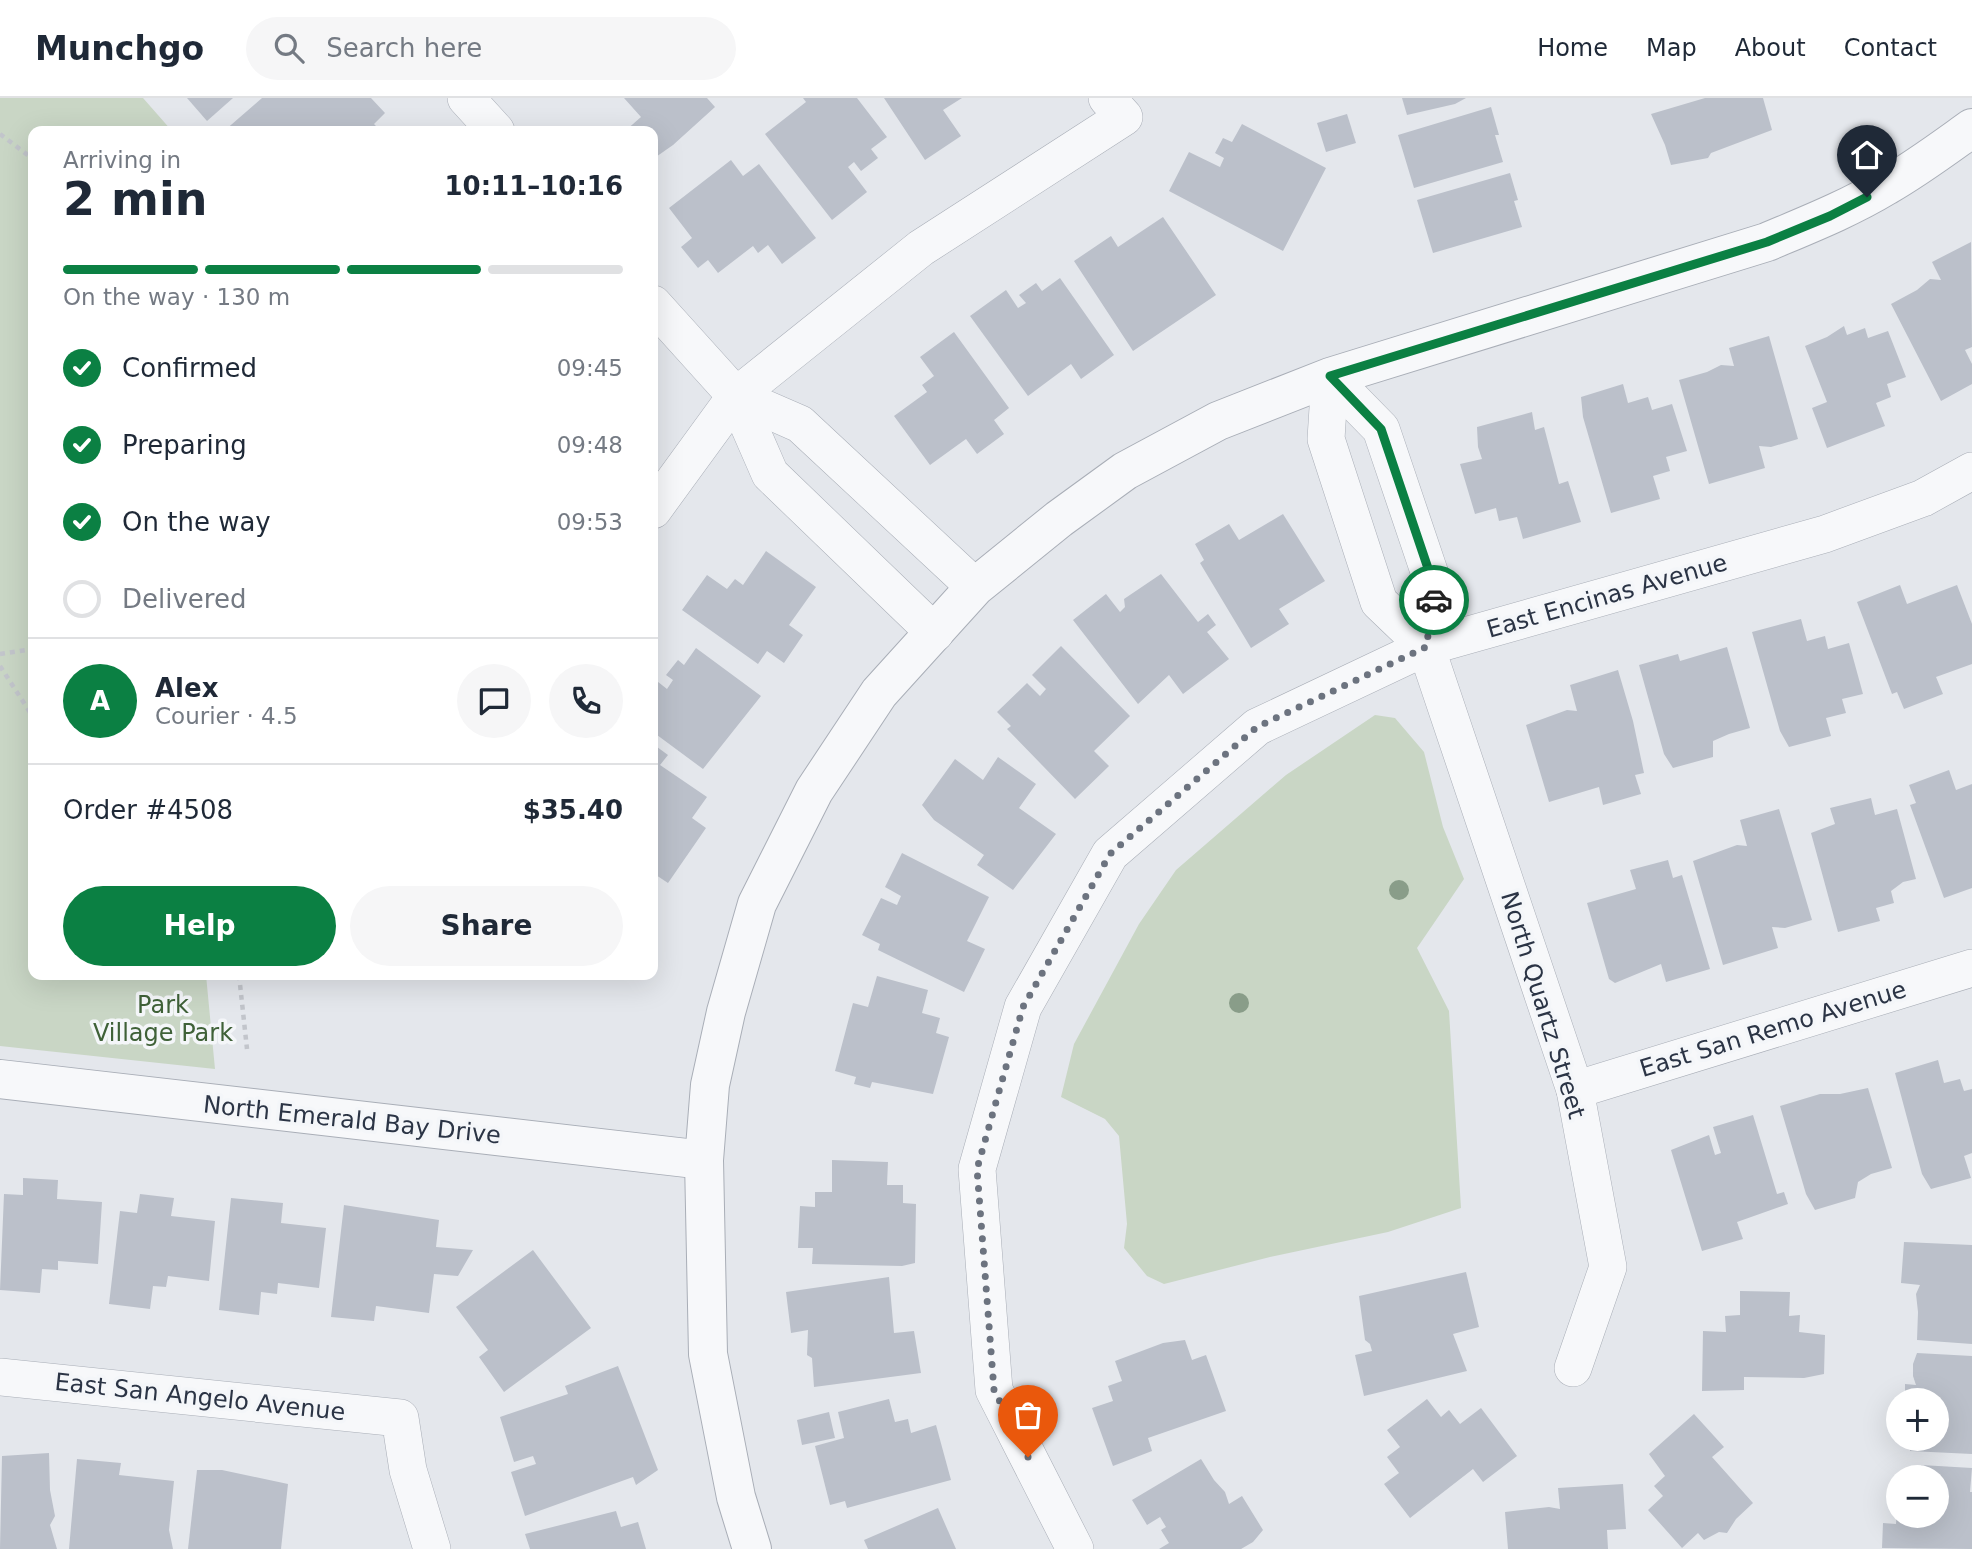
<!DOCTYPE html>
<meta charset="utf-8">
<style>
:root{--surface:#fff;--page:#f6f6f7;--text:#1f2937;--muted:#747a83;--line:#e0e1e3;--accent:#0b8043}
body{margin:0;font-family:"DejaVu Sans",sans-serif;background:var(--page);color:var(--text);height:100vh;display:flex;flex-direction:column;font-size:26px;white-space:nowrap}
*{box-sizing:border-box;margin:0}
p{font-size:23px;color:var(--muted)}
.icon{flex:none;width:38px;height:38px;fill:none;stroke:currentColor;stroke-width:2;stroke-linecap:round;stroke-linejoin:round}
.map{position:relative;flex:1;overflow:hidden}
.drawer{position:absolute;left:28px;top:28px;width:630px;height:854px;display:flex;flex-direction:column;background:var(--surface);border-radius:14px;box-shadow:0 7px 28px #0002}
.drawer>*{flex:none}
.buttons{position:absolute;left:1886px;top:1290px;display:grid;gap:14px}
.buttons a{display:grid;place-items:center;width:63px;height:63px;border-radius:50%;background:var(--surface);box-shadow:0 7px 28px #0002;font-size:35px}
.pin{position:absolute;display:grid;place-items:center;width:60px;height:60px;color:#fff;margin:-72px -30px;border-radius:50% 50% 50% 0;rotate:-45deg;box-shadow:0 0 7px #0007}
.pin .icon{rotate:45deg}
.courier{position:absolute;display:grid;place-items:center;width:70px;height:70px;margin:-35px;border:5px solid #0b8043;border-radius:50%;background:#fff;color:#222;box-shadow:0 2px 9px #0007}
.overview em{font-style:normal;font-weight:800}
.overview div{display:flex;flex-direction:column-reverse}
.overview{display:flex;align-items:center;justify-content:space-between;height:119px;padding:0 35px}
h1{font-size:46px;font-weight:800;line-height:52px}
.bar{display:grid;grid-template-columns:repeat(4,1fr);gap:10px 7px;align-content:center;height:84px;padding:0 35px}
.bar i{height:9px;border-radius:5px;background:var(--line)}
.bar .on{background:var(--accent)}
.bar p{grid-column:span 4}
.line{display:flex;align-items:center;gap:18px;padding:0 35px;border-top:2px solid var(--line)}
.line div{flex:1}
.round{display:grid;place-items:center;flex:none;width:74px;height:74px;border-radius:37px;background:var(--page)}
ol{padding:0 35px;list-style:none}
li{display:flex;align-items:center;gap:21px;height:77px}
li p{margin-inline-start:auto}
li .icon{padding:7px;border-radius:50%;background:var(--accent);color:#fff;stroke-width:4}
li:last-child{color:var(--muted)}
li i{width:38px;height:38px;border:4px solid var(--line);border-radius:50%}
.primary-button{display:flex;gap:14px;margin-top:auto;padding:14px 35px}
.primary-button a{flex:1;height:80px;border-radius:42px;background:var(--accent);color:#fff;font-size:28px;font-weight:800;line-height:80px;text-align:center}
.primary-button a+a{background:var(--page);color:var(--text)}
header{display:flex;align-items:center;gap:42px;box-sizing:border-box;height:98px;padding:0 35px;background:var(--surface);border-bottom:2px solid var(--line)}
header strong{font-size:33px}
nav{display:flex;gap:38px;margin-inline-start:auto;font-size:24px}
.search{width:490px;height:63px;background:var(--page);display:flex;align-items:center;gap:18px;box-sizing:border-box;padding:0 24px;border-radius:38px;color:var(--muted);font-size:26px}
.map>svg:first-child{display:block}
.green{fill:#c9d6c5}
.building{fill:#bbc0ca}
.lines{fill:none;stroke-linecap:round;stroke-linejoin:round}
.minor-casing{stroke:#a9aeb7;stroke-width:38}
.tertiary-casing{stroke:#a9aeb7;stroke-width:40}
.path{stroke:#c2c5cb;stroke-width:4.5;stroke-dasharray:5 5;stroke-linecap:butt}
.minor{stroke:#f7f8fa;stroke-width:37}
.tertiary{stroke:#f7f8fa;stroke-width:38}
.tree{fill:#899d89}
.done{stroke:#6c737f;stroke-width:7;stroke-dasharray:0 12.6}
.route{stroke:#0b8043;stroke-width:9}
.labels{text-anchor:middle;stroke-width:7;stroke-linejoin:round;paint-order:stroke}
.street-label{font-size:24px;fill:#2b3445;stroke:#f4f6f9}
.park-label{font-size:24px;fill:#3f6138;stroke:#f4f6f9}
</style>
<header>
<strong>Munchgo</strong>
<div class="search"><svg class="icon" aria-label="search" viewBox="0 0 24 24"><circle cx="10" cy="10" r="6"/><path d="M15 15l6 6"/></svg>Search here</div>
<nav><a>Home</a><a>Map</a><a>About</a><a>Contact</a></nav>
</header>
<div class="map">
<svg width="1972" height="1451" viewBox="0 0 1972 1451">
<rect width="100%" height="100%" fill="#e4e7ec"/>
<!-- green -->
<g class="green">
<path d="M 0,0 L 143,0 L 172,33 L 33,33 L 33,877 L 206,877 L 215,971 L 0,948 Z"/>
<path d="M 1375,617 L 1395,620 L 1424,654 L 1443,729 L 1464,781 L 1417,850 L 1449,913 L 1461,1110 L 1388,1134 L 1270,1159 L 1164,1186 L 1147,1178 L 1124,1150 L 1127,1126 L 1119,1038 L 1105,1021 L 1061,999 L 1074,946 L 1139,826 L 1176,772 L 1286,677 Z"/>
</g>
<!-- building -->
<g class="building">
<path d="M 187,0 L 233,0 L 207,23 Z"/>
<path d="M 262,0 L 371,0 L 385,15 L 374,26 L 381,33 L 224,33 Z"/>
<path d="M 624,0 L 707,0 L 715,9 L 673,47 L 653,61 L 653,33 L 625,33 L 641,19 Z"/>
<path d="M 803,0 L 857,0 L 887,39 L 871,51 L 878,60 L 861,73 L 854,64 L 848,69 L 867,94 L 832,122 L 765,36 L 806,4 Z"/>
<path d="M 884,0 L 962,0 L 943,12 L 961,38 L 925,62 Z"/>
<path d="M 1402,0 L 1466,0 L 1455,6 L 1407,17 Z"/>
<path d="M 1705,0 L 1763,0 L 1772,32 L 1711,55 L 1708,60 L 1671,67 L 1665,47 L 1651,16 Z"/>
<path d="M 1491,9 L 1499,37 L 1495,37 L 1503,64 L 1414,90 L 1398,37 Z"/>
<path d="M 1347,16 L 1356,45 L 1326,54 L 1317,25 Z"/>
<path d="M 1242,26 L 1326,70 L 1283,153 L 1169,93 L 1189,54 L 1220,69 L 1224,60 L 1215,55 L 1223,40 L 1232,44 Z"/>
<path d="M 731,62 L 743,78 L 759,66 L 816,140 L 782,166 L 768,147 L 758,155 L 753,148 L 718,175 L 708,162 L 698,170 L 681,149 L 692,140 L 669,110 Z"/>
<path d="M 1510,75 L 1518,102 L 1514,103 L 1522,129 L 1433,155 L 1417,102 Z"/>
<path d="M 1163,119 L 1216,197 L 1133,253 L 1074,163 L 1111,138 L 1118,149 Z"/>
<path d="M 1971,144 L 1972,249 L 1965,252 L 1972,266 L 1972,286 L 1941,303 L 1891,206 L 1917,192 L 1930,181 L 1941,182 L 1932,164 Z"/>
<path d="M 1060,180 L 1114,257 L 1081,281 L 1071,266 L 1028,298 L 970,218 L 1006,192 L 1018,210 L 1026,205 L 1019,197 L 1036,185 L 1042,193 Z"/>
<path d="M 1844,228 L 1847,237 L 1865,230 L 1868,240 L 1888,233 L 1906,279 L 1887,286 L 1891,299 L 1876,305 L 1885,328 L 1827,350 L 1812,310 L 1827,304 L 1805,248 L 1827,239 Z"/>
<path d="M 954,234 L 1009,310 L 994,322 L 1004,336 L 977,356 L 966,341 L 930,367 L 894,318 L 927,294 L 922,287 L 934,278 L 920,259 Z"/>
<path d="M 1769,238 L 1798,341 L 1771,349 L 1759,348 L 1765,370 L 1709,386 L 1679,282 L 1707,274 L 1721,267 L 1734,268 L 1729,250 Z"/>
<path d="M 1623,286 L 1628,305 L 1648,299 L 1652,312 L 1672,306 L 1687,353 L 1666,359 L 1670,373 L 1653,378 L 1660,401 L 1611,415 L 1583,319 L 1581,299 Z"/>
<path d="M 1532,314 L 1535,332 L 1544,329 L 1559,386 L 1568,383 L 1581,424 L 1523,441 L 1517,419 L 1499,423 L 1496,410 L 1475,416 L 1460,366 L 1482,361 L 1478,349 L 1477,329 Z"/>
<path d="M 1283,416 L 1325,483 L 1279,511 L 1289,526 L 1251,550 L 1200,465 L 1204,462 L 1195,446 L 1229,426 L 1239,442 Z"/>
<path d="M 766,453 L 816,489 L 789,527 L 803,537 L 784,565 L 767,553 L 758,566 L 682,512 L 707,477 L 727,491 L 735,481 L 743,487 Z"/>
<path d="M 1161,476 L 1198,524 L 1208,516 L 1216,527 L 1207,534 L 1229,561 L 1183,596 L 1169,577 L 1138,606 L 1073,522 L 1106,496 L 1120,514 L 1125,509 L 1124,501 Z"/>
<path d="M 1900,487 L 1907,506 L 1957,487 L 1972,526 L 1972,566 L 1936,579 L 1943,596 L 1904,611 L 1897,594 L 1892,596 L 1857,504 Z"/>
<path d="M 1801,521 L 1807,543 L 1825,538 L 1828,551 L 1849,545 L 1863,596 L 1842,601 L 1846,615 L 1826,620 L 1831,638 L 1789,649 L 1780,633 L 1752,534 Z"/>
<path d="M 1061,548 L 1130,618 L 1094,653 L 1109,668 L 1075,701 L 1007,631 L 1011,628 L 997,614 L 1027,585 L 1040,598 L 1046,591 L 1032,577 Z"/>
<path d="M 1727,549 L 1750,630 L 1729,636 L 1713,643 L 1713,659 L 1673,670 L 1664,656 L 1639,567 L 1678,556 L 1680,563 Z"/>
<path d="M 696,550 L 761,598 L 703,671 L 653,634 L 653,580 L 667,591 L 673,582 L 666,577 L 678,562 L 684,567 Z"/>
<path d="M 1618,572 L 1633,623 L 1644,675 L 1635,677 L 1641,696 L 1603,707 L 1599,689 L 1549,704 L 1526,627 L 1567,612 L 1577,613 L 1570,587 Z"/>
<path d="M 653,646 L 668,657 L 660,667 L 707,699 L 692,720 L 706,730 L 668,785 L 653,775 Z"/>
<path d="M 998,659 L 1036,686 L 1019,710 L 1056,736 L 1013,792 L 977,767 L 984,757 L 934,722 L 922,707 L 955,661 L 983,682 Z"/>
<path d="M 1949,672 L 1956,692 L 1972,686 L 1972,790 L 1944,800 L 1910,707 L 1916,705 L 1909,687 Z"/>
<path d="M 1871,700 L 1875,717 L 1897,711 L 1916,781 L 1903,784 L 1891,793 L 1894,805 L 1876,810 L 1880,823 L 1838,834 L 1811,735 L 1835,726 L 1830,710 Z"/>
<path d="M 1779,711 L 1812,822 L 1785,830 L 1772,829 L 1778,850 L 1723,867 L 1693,763 L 1737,747 L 1747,748 L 1740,722 Z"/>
<path d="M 902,755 L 989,799 L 967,843 L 985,851 L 964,894 L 878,852 L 880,846 L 862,837 L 881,800 L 897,807 L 901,798 L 885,789 Z"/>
<path d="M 1668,762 L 1673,780 L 1682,777 L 1710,871 L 1666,884 L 1661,866 L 1615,885 L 1609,881 L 1587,805 L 1636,791 L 1630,772 Z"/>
<path d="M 877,878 L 928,892 L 922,915 L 940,920 L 936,935 L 949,939 L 933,996 L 872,984 L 870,990 L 854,986 L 856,979 L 835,973 L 853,905 L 868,909 Z"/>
<path d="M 1938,962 L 1944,985 L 1960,981 L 1964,993 L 1972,991 L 1972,1055 L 1964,1058 L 1971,1080 L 1931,1091 L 1922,1076 L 1895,975 Z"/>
<path d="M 1868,990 L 1892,1070 L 1871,1076 L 1858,1084 L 1855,1100 L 1815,1112 L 1806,1096 L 1780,1008 L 1820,996 L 1840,996 Z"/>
<path d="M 1753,1017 L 1777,1096 L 1784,1094 L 1788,1106 L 1737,1124 L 1743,1141 L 1702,1153 L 1671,1052 L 1709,1037 L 1715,1057 L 1721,1055 L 1713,1029 Z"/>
<path d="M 832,1062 L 888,1064 L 887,1087 L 903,1087 L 903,1105 L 916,1106 L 915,1165 L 902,1168 L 812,1166 L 813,1150 L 798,1150 L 800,1108 L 815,1109 L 815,1094 L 832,1094 Z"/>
<path d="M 23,1080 L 58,1082 L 57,1101 L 102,1104 L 98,1166 L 58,1163 L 58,1172 L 42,1171 L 40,1195 L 0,1192 L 4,1096 L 23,1097 Z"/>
<path d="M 140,1096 L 174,1100 L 171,1118 L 215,1123 L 209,1183 L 168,1178 L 166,1189 L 153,1188 L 150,1211 L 109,1206 L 120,1113 L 137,1115 Z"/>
<path d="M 231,1100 L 283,1105 L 281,1125 L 326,1130 L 319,1190 L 278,1185 L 277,1196 L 261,1194 L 259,1217 L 219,1212 Z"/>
<path d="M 344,1107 L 439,1122 L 436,1149 L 473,1152 L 458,1178 L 434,1176 L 429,1215 L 376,1208 L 374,1223 L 331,1219 Z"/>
<path d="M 1904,1144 L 1972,1147 L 1972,1246 L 1917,1242 L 1918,1214 L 1916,1196 L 1920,1187 L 1901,1185 Z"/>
<path d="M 533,1152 L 591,1230 L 504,1294 L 479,1259 L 488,1252 L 456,1209 Z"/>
<path d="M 1466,1174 L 1479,1229 L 1453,1236 L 1467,1273 L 1364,1298 L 1355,1257 L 1372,1253 L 1370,1246 L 1365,1242 L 1359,1198 Z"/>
<path d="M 889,1179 L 894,1235 L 914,1233 L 921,1275 L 814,1289 L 812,1260 L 807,1257 L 808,1232 L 791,1235 L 786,1194 Z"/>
<path d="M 1740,1193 L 1790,1194 L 1789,1218 L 1800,1217 L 1799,1234 L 1825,1237 L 1824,1276 L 1804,1280 L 1744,1279 L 1744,1292 L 1702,1293 L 1703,1233 L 1726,1234 L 1725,1218 L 1740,1217 Z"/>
<path d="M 1185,1242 L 1192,1262 L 1206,1257 L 1226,1313 L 1148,1340 L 1152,1353 L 1113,1368 L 1092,1310 L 1113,1303 L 1108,1288 L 1122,1283 L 1115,1263 L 1163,1245 Z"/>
<path d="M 1917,1255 L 1972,1258 L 1972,1356 L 1910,1353 L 1911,1340 L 1937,1340 L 1937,1302 L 1905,1302 L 1905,1286 L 1916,1287 L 1913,1278 L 1913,1266 Z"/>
<path d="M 618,1268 L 658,1372 L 636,1387 L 633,1379 L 525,1418 L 511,1374 L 536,1366 L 533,1358 L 514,1364 L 500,1319 L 568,1296 L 565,1288 Z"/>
<path d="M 889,1301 L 895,1324 L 908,1321 L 911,1335 L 936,1327 L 951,1382 L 847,1410 L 845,1403 L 830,1407 L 815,1348 L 844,1340 L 838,1314 Z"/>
<path d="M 1427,1301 L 1441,1319 L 1449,1312 L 1460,1326 L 1481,1310 L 1517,1358 L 1483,1384 L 1473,1371 L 1410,1420 L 1384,1386 L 1399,1375 L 1387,1359 L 1400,1349 L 1387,1332 Z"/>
<path d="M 829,1314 L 835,1340 L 802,1347 L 797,1322 Z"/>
<path d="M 1694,1316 L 1724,1349 L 1712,1359 L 1753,1405 L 1736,1421 L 1727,1435 L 1719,1434 L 1704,1442 L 1698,1435 L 1682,1450 L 1648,1412 L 1663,1398 L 1654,1388 L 1665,1378 L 1649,1356 Z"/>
<path d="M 49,1355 L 50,1392 L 55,1418 L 50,1427 L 57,1451 L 0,1451 L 2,1358 Z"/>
<path d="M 77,1361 L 121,1365 L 119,1377 L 174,1383 L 169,1432 L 173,1451 L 69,1451 Z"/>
<path d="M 1201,1361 L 1214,1382 L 1225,1394 L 1229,1406 L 1242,1398 L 1263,1432 L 1253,1444 L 1241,1451 L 1159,1451 L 1169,1445 L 1161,1432 L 1166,1429 L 1160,1419 L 1147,1427 L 1132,1402 Z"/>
<path d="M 1921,1367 L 1972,1370 L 1970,1394 L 1972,1394 L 1972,1451 L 1882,1450 L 1883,1425 L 1896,1426 L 1897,1412 L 1899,1412 L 1899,1418 L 1937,1418 L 1937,1379 L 1920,1379 Z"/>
<path d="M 197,1372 L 222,1372 L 288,1386 L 281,1451 L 188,1451 Z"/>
<path d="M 1623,1386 L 1626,1431 L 1607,1432 L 1608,1451 L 1508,1451 L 1505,1414 L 1549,1409 L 1560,1411 L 1558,1390 Z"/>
<path d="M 938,1410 L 956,1451 L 868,1451 L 864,1442 Z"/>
<path d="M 616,1413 L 621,1429 L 638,1424 L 646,1451 L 530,1451 L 525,1436 Z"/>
</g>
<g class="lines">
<!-- minor casing -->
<g class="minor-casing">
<g id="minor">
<path d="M 466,0 L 496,33"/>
<path d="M 653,206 L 736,298 L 770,376 L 935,535"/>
<path d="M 1330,279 L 1326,341 L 1379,504 L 1426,549 L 1575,992 L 1608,1169 L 1573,1270"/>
<path d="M 1330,279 L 1381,331 L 1436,494 L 1426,549"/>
<path d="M 736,298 L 800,326 L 975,489"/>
<path d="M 653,412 L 736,298 L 921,150 L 1124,19 L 1107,0"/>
<path d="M 1575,992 L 1972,870"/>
<path d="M 0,1279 L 400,1320 L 408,1372 L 432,1451"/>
<path d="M 1075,1451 L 994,1292 L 977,1071 L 1023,909 L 1110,756 L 1257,629 L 1426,549 L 1825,436 L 1923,400 L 1972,373"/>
</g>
</g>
<!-- tertiary casing -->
<g class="tertiary-casing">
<g id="tertiary">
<path d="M 0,981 L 704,1062"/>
<path d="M 752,1451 L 736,1399 L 708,1256 L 704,1062 L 710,987 L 726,914 L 757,806 L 814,693 L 879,595 L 975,489 L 1059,421 L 1125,373 L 1218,323 L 1330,279 L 1767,144 C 1807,127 1848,111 1886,88 C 1916,71 1944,50 1972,30"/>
</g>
</g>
<!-- path -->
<g class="path">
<path d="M 0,36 L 33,61"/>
<path d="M 0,556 L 33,551"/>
<path d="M 0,568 L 33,619"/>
<path d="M 239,877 L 247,951"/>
</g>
<!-- minor -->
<use href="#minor" class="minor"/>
<!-- tertiary -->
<use href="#tertiary" class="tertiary"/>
</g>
<!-- trees -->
<g class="tree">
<circle cx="1399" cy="792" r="10"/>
<circle cx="1239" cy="905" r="10"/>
</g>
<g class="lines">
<!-- done -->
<path class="done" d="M 1028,1359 L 994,1292 L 977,1071 L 1023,909 L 1110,756 L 1257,629 L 1426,549 L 1434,502"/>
<!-- route -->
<path class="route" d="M 1434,502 L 1436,494 L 1381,331 L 1330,278 L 1767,144 L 1830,118 L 1867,99"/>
</g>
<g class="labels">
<!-- street labels -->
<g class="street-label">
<text transform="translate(1607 498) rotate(-16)" y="8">East Encinas Avenue</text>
<text transform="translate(1543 907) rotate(73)" y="8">North Quartz Street</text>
<text transform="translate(1773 931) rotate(-17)" y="8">East San Remo Avenue</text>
<text transform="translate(352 1022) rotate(6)" y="8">North Emerald Bay Drive</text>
<text transform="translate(200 1299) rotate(6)" y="8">East San Angelo Avenue</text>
</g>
<!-- park labels -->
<g class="park-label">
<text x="163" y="915">Park<tspan x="163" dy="28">Village Park</tspan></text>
</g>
</g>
</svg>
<div class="buttons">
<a>+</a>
<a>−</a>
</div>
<div class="pin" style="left:1028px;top:1359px;background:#ea580c"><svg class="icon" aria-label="bag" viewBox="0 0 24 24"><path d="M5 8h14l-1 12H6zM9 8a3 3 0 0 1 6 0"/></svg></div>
<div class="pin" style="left:1867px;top:99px;background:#1f2937"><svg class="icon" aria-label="home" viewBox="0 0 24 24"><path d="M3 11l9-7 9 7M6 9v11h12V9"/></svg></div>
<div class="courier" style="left:1434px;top:502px"><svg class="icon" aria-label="car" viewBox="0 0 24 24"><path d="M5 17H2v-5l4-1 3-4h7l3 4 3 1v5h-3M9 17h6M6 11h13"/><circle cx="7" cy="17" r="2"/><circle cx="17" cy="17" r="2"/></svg></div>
<section class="drawer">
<div class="overview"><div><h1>2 min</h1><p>Arriving in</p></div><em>10:11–10:16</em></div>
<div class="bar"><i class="on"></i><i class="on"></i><i class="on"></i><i></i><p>On the way · 130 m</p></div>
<ol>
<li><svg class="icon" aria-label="check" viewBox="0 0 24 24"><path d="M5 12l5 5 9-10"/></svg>Confirmed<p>09:45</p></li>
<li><svg class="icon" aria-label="check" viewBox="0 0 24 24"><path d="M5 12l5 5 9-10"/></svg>Preparing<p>09:48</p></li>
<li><svg class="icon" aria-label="check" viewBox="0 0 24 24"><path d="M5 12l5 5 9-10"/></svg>On the way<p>09:53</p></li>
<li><i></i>Delivered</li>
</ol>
<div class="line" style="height:126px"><b class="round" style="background:var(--accent);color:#fff">A</b><div><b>Alex</b><p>Courier · 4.5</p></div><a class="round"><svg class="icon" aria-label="chat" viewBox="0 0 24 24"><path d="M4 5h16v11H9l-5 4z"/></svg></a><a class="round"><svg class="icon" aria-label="phone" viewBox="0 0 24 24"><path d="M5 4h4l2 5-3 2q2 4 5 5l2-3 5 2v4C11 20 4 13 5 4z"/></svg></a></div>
<div class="line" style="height:91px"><div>Order #4508</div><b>$35.40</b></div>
<div class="primary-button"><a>Help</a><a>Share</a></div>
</section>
</div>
